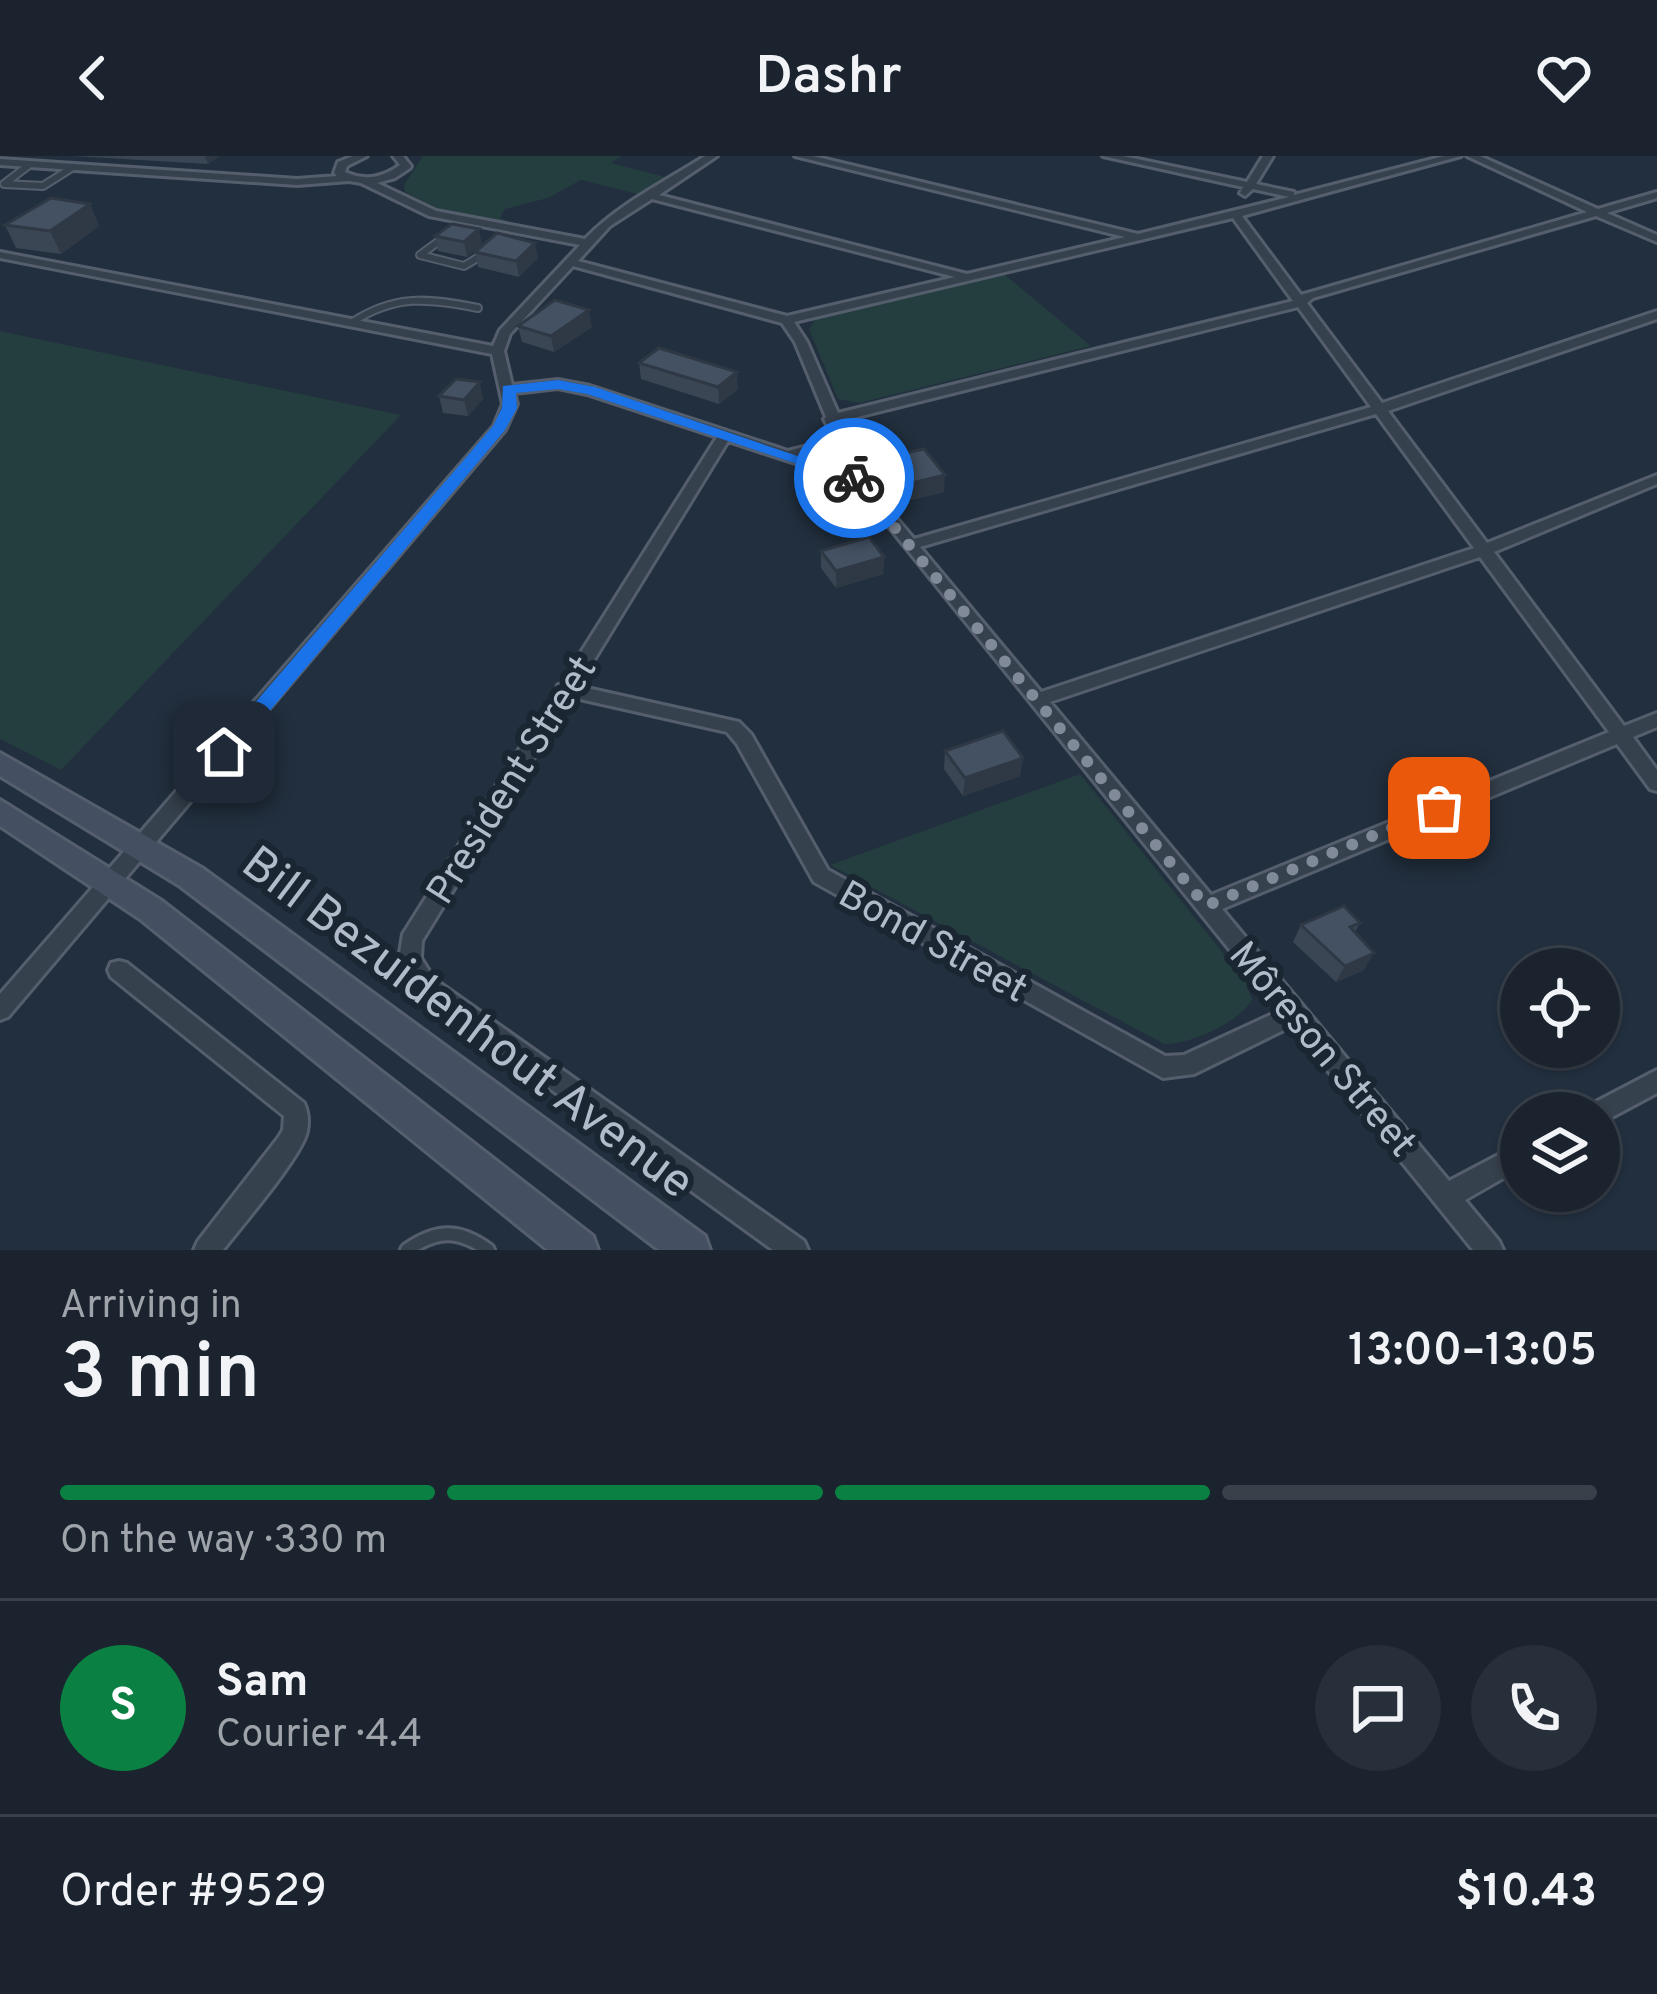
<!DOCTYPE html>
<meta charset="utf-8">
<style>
:root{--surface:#1a232e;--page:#272f3a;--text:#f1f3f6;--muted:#9fa4aa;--line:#38404a;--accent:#0b8043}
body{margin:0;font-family:Overpass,sans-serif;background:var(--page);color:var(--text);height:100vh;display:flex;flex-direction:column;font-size:45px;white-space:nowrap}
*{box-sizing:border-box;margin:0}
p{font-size:39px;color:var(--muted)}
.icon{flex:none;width:66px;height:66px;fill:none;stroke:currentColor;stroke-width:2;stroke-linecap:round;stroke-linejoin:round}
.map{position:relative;height:1094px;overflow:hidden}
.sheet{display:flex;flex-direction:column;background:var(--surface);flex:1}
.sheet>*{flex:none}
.buttons{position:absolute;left:1500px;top:792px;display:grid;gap:24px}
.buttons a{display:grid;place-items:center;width:120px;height:120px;border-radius:50%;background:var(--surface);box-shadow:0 3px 9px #0004,0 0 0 3px var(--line);font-size:60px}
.pin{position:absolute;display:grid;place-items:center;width:102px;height:102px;color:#fff;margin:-51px;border-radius:24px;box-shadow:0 6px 18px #0006}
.courier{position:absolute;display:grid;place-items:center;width:120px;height:120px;margin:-60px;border:9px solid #1a73e8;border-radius:50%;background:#fff;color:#222;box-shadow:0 3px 15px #0007}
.headline em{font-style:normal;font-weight:600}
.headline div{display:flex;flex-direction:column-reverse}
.headline{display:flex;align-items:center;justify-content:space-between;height:204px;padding:0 60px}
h1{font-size:78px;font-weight:600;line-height:90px}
.bar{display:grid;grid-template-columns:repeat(4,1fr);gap:18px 12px;align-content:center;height:144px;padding:0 60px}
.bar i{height:15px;border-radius:9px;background:var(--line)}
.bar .selected{background:var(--accent)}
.bar p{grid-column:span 4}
.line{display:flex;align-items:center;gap:30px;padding:0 60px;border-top:3px solid var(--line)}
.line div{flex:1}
.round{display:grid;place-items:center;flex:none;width:126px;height:126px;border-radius:63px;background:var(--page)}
header{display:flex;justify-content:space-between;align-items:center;height:156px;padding:0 60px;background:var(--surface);font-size:54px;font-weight:600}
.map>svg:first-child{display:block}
.green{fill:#243d3f}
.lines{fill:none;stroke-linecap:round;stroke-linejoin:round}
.service-far1-casing{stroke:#545e6c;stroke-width:10}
.service-casing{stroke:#545e6c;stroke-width:18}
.minor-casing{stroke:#545e6c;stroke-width:6}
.secondary-casing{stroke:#545e6c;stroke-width:6}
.service-far1{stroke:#36414e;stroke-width:6}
.service{stroke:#36414e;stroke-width:12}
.minor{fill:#36414e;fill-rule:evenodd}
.secondary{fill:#445061;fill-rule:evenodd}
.wall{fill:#3a4654}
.shaded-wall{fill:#2f3945}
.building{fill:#435162;stroke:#2f3945;stroke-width:3}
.route{fill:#1a73e8}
.done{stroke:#808a98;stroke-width:12;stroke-dasharray:0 21.6}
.labels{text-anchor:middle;stroke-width:12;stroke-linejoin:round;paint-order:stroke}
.street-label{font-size:39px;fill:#b2bbc9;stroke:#1b2633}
.near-street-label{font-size:48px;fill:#b2bbc9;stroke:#1b2633}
</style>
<header><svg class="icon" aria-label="back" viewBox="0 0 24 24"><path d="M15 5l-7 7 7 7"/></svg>Dashr<svg class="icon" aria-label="heart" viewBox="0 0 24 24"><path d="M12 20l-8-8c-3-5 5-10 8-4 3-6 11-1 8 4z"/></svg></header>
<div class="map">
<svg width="1657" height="1094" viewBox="0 0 1657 1094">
<rect width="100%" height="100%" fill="#222f3e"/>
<!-- green -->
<g class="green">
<path d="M 423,0 L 622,0 L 611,7 L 665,21 L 637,38 L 581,24 L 548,42 L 505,53 L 500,62 L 507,65 L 502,69 L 440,54 L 405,36 L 404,29 Z"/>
<path d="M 1004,118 L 1091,190 L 859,247 L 838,243 L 809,173 L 815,164 Z"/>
<path d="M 0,175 L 401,259 L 61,614 L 0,583 Z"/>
<path d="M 1080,618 L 1247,827 L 1252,844 C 1241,865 1187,890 1164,888 L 830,709 Z"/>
</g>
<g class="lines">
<!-- service-far1 casing -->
<g class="service-far1-casing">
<g id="service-far1">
<path d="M 29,9 L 4,28 L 43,30 L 73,11"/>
<path d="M 446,80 L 420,99 L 464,110 L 484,98"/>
<path d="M 351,167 C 395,138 428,142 478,152"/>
</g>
</g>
<!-- service casing -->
<g class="service-casing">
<path id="service" d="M 407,1094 C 437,1073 459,1073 488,1094"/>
</g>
<!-- minor casing -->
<g class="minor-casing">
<g id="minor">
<path d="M 353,0 L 367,0 L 347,10 L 345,16 C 365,25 382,22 400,9 L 393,0 L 403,0 L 411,10 L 410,12 L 395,22 L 377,27 L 436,55 L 585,83 C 620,47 663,27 705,0 L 717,0 L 659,39 L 967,118 L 1125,81 L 795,0 L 813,0 L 1138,78 L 1289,41 L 1253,33 L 1245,40 L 1240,37 L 1243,31 L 1103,0 L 1123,0 L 1247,26 L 1263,0 L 1273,0 L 1256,28 L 1294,36 L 1294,39 L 1444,0 L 1461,0 L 1242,60 L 1301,139 L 1587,56 L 1467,0 L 1480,0 L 1598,53 L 1657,36 L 1657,42 L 1607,57 L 1657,79 L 1657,86 L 1596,60 L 1313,142 L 1307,147 L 1382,247 L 1657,155 L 1657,163 L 1388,255 L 1487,387 L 1657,319 L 1657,328 L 1494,396 L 1624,570 L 1657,557 L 1657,571 L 1633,581 L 1657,614 L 1657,635 L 1650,633 L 1617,588 L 1222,753 L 1449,1025 L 1521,987 L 1521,1012 L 1465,1044 L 1499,1085 L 1503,1094 L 1473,1094 L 1292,870 L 1194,918 L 1163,922 L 814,726 L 737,588 L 727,576 L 571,541 L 422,785 L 421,802 L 434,823 L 804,1085 L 808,1094 L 773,1094 L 418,837 L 399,803 L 403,778 L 556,535 L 558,529 L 561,528 L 717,281 L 587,238 L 558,232 L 514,237 L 517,248 L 505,274 L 8,861 L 0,864 L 0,838 L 494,270 L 503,248 L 492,198 L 0,102 L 0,96 L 493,190 L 500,174 L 580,89 L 429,60 L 361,27 L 349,25 L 297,29 L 0,9 L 0,3 L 297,23 L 337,20 L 334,17 L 338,6 ZM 652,43 L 955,121 L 787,160 L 578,105 L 610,70 ZM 1233,62 L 1293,145 L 838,257 L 807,186 L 794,166 ZM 573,110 L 782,167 L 795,186 L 826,261 L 824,263 L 835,283 L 788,295 L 590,230 L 558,224 L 512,229 L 504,195 L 510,178 ZM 1298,151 L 1371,251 L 914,383 L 870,331 L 841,265 ZM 1376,258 L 1474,392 L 1041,536 L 920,391 ZM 728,285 L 853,326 L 1279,855 L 1184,899 L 1165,900 L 828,714 L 751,578 L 739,566 L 578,530 ZM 838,291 L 849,315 L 803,300 ZM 1480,401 L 1609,576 L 1211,739 L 1050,546 Z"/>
<path d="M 119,805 L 127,807 L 304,947 C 308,956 309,965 307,975 C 303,999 241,1071 223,1094 L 194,1094 L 198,1085 L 278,982 L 283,974 L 284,960 L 111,821 L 108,814 L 111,807 Z"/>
<path d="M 1657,914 L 1657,937 L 1599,968 L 1599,957 L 1586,957 L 1590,949 Z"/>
</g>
</g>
<!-- secondary casing -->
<g class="secondary-casing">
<g id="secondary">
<path d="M 0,597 L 202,712 L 705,1080 L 710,1094 L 659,1094 L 180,730 L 0,620 Z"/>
<path d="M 0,644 L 162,745 L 593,1080 L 598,1094 L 548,1094 L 140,763 L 0,670 Z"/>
</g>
</g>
<!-- service-far1 -->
<use href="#service-far1" class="service-far1"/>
<!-- service -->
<use href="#service" class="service"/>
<!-- minor -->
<use href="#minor" class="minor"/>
<!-- secondary -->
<use href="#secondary" class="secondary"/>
</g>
<!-- wall -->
<g class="wall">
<path d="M 72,0 L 219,0 L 208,8 Z"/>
<path d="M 90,48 L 99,70 L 61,98 L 16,92 L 5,69 Z"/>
<path d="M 435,80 L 482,88 L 467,101 L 438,95 Z"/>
<path d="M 475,96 L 538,102 L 519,121 L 478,111 Z"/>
<path d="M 518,170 L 592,171 L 554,196 L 522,186 Z"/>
<path d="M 639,207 L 738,233 L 719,248 L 641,223 Z"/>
<path d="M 439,240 L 483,243 L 468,260 L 443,257 Z"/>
<path d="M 897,299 L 944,336 L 911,344 L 897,325 Z"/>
<path d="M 821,395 L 884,401 L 883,418 L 836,432 L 821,412 Z"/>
<path d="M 945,595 L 1023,602 L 1020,620 L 963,640 L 944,613 Z"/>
<path d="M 1360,767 L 1355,776 L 1364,814 L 1336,826 L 1293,786 L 1301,769 Z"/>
</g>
<!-- shaded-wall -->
<g class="shaded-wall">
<path d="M 205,0 L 219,0 L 208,8 Z"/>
<path d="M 90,48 L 99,70 L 61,98 L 50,75 Z"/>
<path d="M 479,73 L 482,88 L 467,101 L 464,86 Z"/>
<path d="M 535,87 L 538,102 L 519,121 L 516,105 Z"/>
<path d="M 589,154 L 592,171 L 554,196 L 551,180 Z"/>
<path d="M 737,216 L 738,233 L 719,248 L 718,231 Z"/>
<path d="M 480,226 L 483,243 L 468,260 L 464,244 Z"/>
<path d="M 945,319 L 944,336 L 911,344 L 912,327 Z"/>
<path d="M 884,401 L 883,418 L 836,432 L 836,415 Z"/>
<path d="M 1023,602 L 1020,620 L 963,640 L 965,622 Z"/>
<path d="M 1374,797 L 1364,814 L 1336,826 L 1345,810 Z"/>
</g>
<!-- building -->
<g class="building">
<path d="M 51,42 L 90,48 L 50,75 L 5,69 Z"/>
<path d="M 452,68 L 479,73 L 464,86 L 435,80 Z"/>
<path d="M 497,77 L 535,87 L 516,105 L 475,96 Z"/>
<path d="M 555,144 L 589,154 L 551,180 L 518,170 Z"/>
<path d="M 659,192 L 737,216 L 718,231 L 639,207 Z"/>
<path d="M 456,223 L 480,226 L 464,244 L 439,240 Z"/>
<path d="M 924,293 L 945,319 L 912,327 L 898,308 L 904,307 L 897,299 Z"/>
<path d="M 869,381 L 884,401 L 836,415 L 821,395 Z"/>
<path d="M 1003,575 L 1023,602 L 965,622 L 945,595 Z"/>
<path d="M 1344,750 L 1360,767 L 1350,771 L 1374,797 L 1345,810 L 1301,769 Z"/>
</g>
<!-- route -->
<path class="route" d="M 558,224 L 595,231 L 862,322 L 848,325 L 587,238 L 558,233 L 516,237 L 517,252 L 505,274 L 231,601 L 217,601 L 217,591 L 493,270 L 502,252 L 503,230 Z"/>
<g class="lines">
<!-- done -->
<path class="done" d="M 854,322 L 1206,750 L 1439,652"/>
</g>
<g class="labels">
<!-- street labels -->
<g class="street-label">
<text transform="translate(510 623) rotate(-58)" y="14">President Street</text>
<text transform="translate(934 784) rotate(29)" y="14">Bond Street</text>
<text transform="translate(1324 892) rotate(50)" y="14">Môreson Street</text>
</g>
<!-- near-street labels -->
<g class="near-street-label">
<text transform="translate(469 865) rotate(37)" y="17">Bill Bezuidenhout Avenue</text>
</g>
</g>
</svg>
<div class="buttons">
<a><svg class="icon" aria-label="locate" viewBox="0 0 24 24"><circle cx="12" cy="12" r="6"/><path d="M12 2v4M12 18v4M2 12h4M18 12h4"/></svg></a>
<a><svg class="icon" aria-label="layers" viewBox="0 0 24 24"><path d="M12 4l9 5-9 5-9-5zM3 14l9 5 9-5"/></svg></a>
</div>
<div class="pin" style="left:1439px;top:652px;background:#ea580c"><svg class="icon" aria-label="bag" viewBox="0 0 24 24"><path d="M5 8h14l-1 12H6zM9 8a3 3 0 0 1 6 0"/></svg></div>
<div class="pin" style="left:224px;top:596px;background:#1f2937"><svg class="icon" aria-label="home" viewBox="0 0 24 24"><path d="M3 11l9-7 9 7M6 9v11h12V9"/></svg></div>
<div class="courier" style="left:854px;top:322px"><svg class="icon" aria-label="bike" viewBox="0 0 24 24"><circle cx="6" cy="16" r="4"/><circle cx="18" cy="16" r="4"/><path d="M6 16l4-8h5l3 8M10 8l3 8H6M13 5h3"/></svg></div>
</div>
<section class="sheet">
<div class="headline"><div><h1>3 min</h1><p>Arriving in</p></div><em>13:00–13:05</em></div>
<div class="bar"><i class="selected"></i><i class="selected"></i><i class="selected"></i><i></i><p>On the way · 330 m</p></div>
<div class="line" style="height:216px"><b class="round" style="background:var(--accent);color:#fff">S</b><div><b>Sam</b><p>Courier · 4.4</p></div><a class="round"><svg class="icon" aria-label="chat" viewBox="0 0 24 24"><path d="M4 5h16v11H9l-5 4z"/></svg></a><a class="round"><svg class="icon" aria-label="phone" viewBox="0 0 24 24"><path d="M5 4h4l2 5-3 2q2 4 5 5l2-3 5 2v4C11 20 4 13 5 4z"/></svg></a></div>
<div class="line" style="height:156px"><div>Order #9529</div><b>$10.43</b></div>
</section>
